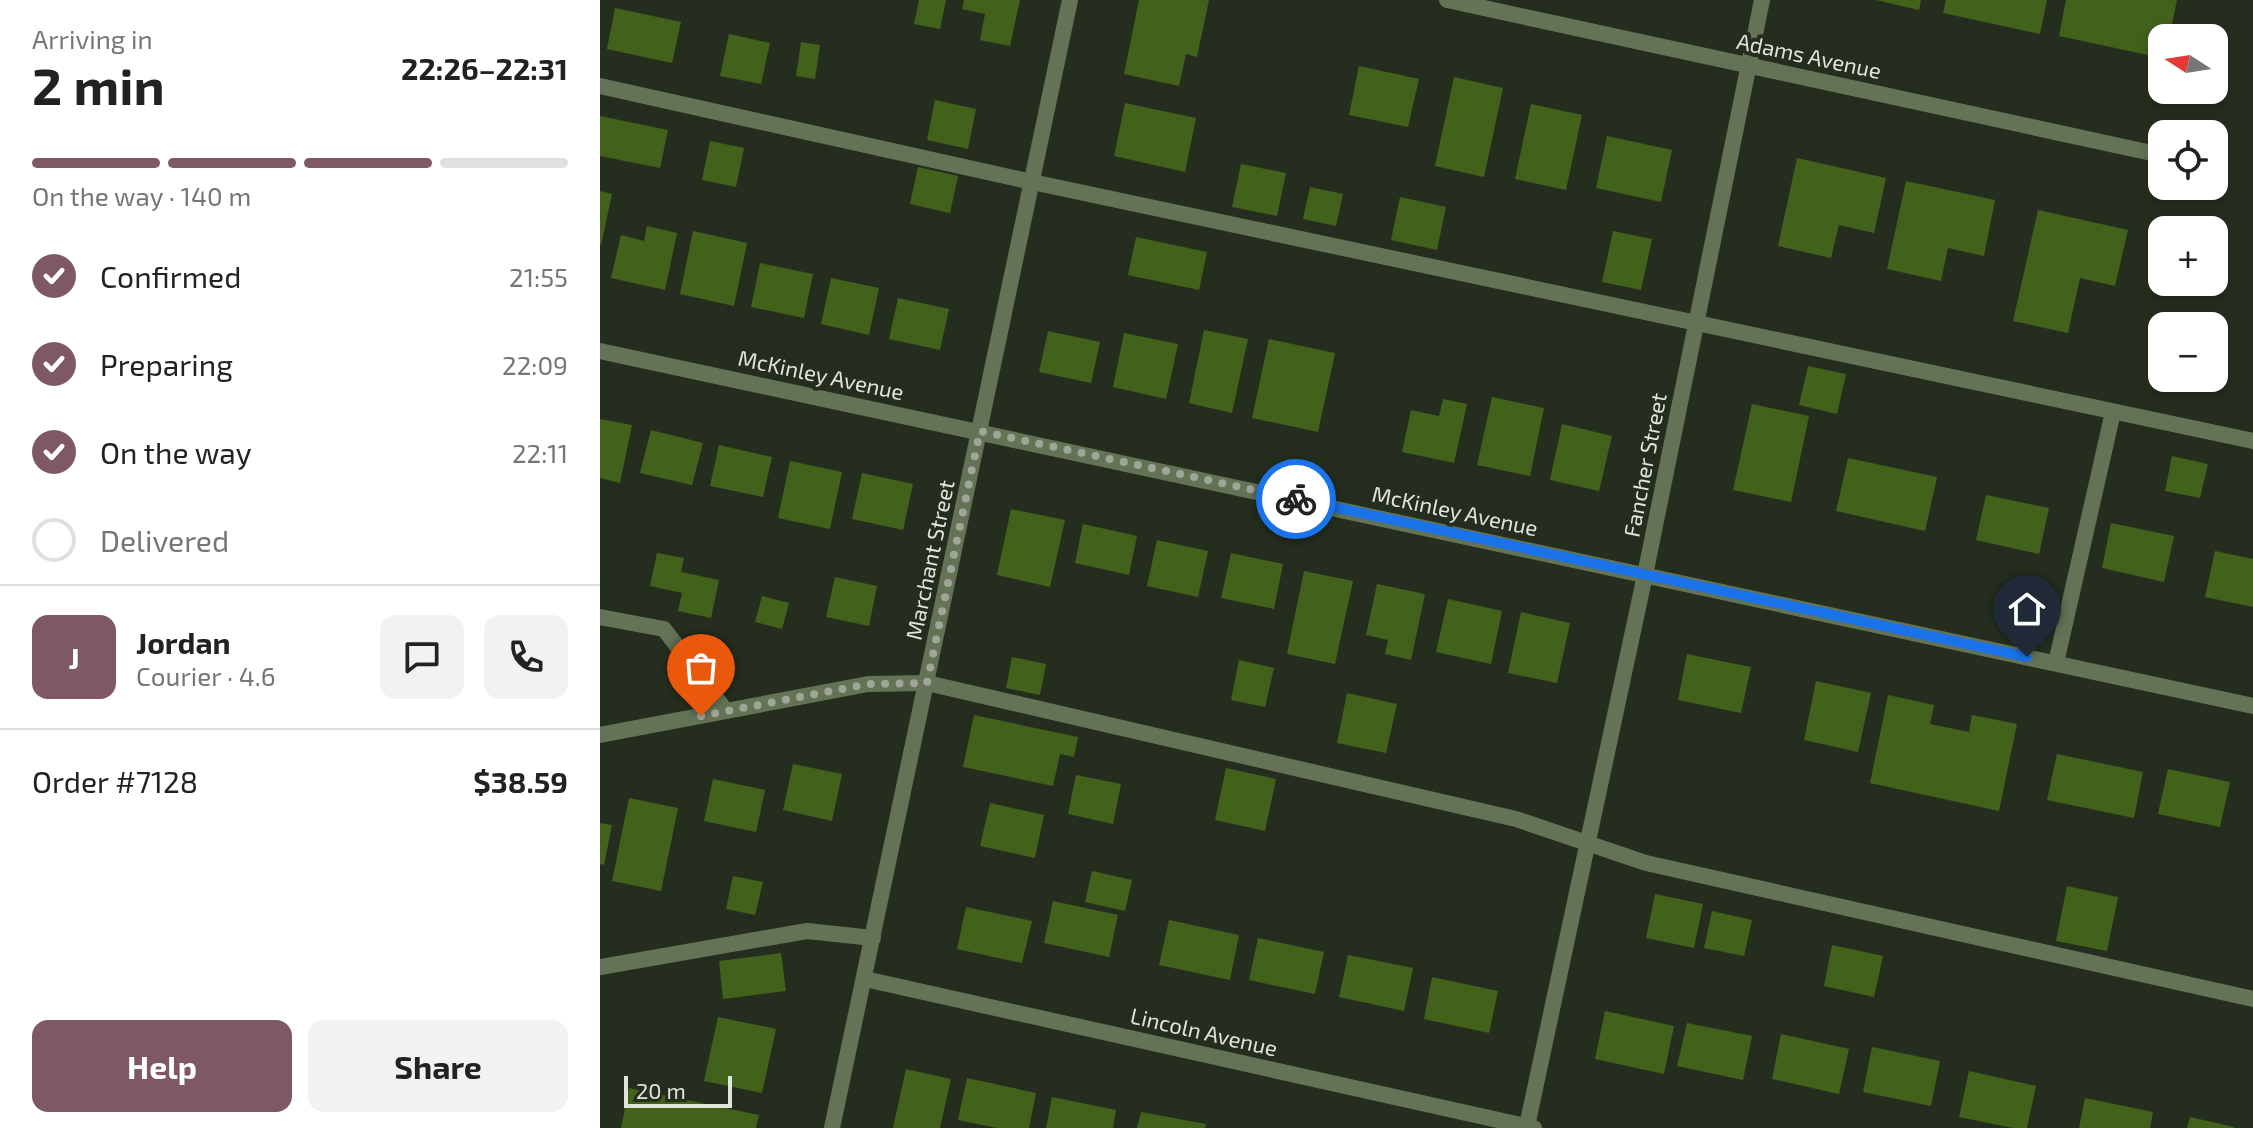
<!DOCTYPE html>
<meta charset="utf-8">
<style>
:root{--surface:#fff;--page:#f2f2f2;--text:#222;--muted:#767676;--line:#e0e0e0;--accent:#7e5866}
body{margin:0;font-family:"Exo 2",sans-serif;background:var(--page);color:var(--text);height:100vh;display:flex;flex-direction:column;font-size:30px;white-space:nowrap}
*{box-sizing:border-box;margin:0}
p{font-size:26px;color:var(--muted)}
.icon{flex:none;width:44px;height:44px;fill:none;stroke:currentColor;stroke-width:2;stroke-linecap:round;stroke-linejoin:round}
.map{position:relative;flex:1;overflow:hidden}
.side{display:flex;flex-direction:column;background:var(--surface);width:600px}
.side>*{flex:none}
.needle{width:52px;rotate:282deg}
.fabs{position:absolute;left:1548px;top:24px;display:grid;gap:16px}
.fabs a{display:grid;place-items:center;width:80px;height:80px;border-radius:16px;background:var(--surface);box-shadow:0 4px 12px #0003;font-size:40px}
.scale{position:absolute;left:24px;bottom:20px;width:108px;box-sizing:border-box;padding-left:8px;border:4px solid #e0e5db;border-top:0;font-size:22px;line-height:28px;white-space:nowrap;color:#e0e5db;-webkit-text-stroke:6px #252e1e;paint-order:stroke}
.pin{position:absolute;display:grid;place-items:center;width:68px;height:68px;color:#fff;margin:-82px -34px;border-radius:50% 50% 50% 0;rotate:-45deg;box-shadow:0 0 8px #0007}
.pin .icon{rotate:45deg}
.courier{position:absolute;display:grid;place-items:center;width:80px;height:80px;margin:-40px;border:6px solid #1a73e8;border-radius:50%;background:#fff;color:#222;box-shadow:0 2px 10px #0007}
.summary em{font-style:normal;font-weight:700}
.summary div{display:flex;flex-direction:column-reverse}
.summary{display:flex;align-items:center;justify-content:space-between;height:136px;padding:0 32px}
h1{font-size:52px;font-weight:700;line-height:60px}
.bar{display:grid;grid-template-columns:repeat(4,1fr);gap:12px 8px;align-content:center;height:96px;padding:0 32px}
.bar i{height:10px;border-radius:6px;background:var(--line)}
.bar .selected{background:var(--accent)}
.bar p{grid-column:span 4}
.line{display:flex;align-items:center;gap:20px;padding:0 32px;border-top:2px solid var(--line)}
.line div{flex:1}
.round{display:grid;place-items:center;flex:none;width:84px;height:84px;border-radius:16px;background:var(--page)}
ol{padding:0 32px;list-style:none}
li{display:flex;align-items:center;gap:24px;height:88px}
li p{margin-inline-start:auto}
li .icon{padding:8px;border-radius:50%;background:var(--accent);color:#fff;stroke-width:4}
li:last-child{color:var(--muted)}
li i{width:44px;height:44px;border:4px solid var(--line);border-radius:50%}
.primary-button{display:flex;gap:16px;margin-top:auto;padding:16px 32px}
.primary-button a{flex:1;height:92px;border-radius:16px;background:var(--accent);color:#fff;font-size:32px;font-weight:700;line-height:92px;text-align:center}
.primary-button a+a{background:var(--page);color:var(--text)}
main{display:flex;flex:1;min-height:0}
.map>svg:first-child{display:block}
.building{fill:#42621c}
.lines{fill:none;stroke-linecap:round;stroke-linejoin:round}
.lane{stroke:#647356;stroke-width:16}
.street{stroke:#647356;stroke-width:16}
.done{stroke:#9fa599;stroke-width:8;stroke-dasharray:0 14.4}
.route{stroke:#1a73e8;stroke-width:10}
.labels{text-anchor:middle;stroke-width:8;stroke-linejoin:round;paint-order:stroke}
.street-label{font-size:22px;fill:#e0e5db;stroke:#252e1e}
</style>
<main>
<section class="side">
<div class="summary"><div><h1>2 min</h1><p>Arriving in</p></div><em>22:26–22:31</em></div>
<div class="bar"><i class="selected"></i><i class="selected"></i><i class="selected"></i><i></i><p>On the way · 140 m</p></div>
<ol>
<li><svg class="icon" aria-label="check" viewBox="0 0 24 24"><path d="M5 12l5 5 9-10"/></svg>Confirmed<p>21:55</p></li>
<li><svg class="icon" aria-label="check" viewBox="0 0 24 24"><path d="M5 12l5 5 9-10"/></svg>Preparing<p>22:09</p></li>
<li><svg class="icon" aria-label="check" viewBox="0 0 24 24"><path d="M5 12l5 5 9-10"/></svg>On the way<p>22:11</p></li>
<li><i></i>Delivered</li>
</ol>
<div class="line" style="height:144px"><b class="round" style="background:var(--accent);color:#fff">J</b><div><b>Jordan</b><p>Courier · 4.6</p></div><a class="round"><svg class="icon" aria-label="chat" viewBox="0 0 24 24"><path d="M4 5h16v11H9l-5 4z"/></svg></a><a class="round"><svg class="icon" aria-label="phone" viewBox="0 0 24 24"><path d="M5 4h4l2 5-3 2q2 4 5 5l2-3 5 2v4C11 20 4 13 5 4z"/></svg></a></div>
<div class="line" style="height:104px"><div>Order #7128</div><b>$38.59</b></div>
<div class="primary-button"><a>Help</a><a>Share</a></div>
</section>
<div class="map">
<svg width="1653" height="1128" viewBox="0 0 1653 1128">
<rect width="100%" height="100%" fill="#252e1e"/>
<!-- building -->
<g class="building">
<path d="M 319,0 L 346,0 L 340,29 L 314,24 Z"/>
<path d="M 364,0 L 420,0 L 410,46 L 380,40 L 385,14 L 362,9 Z"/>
<path d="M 539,0 L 609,0 L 597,57 L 586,54 L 579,86 L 524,74 Z"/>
<path d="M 1276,0 L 1321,0 L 1319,10 Z"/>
<path d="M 1346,0 L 1447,0 L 1440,34 L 1343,13 Z"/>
<path d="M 1466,0 L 1577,0 L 1569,38 L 1562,38 L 1562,58 L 1459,36 Z"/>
<path d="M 15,8 L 81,22 L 72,63 L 7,49 Z"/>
<path d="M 129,34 L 170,43 L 161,84 L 120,76 Z"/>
<path d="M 201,42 L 220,45 L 215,79 L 196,76 Z"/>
<path d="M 759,66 L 819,79 L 808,127 L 749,115 Z"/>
<path d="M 854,77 L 903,88 L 884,177 L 835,166 Z"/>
<path d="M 335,100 L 376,109 L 368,149 L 327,140 Z"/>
<path d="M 525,103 L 596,118 L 585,172 L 514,156 Z"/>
<path d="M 931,104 L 982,115 L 966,190 L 915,179 Z"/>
<path d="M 0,116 L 68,130 L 60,168 L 0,156 Z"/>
<path d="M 1007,136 L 1072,150 L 1061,202 L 996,188 Z"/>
<path d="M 110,141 L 144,148 L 136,187 L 102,180 Z"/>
<path d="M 1197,158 L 1286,178 L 1274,233 L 1239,225 L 1231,258 L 1178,246 Z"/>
<path d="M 641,164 L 686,173 L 677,216 L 632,207 Z"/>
<path d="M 318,167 L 358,176 L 350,213 L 310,204 Z"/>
<path d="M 1306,181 L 1395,200 L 1384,256 L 1348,248 L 1341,281 L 1287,269 Z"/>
<path d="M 710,187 L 743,194 L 736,226 L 703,219 Z"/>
<path d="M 0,191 L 12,194 L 1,245 L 0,245 Z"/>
<path d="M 800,197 L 846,207 L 837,250 L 791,240 Z"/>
<path d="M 1438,210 L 1528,230 L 1515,286 L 1480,278 L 1468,333 L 1413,321 Z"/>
<path d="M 47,226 L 77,233 L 65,290 L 11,278 L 21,235 L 44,241 Z"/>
<path d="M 93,231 L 147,243 L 134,306 L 80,294 Z"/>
<path d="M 1013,231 L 1052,239 L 1041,290 L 1002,282 Z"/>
<path d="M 536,237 L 607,252 L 599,290 L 528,275 Z"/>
<path d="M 160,263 L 213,274 L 204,318 L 151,307 Z"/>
<path d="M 231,278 L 279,288 L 269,335 L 221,324 Z"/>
<path d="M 298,298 L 349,309 L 340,350 L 289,339 Z"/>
<path d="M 604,330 L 648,339 L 632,413 L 589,403 Z"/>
<path d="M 448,331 L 500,342 L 491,383 L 439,372 Z"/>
<path d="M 524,333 L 578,344 L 566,399 L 513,387 Z"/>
<path d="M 669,339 L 735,353 L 718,432 L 652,418 Z"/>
<path d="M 1208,366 L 1246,374 L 1237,414 L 1199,405 Z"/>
<path d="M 892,397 L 944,408 L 930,476 L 877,465 Z"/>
<path d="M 843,399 L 867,404 L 854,463 L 802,452 L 811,410 L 839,416 Z"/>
<path d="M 1152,404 L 1209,416 L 1191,502 L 1133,490 Z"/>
<path d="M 0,419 L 32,425 L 20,483 L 0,478 Z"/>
<path d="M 962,424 L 1012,436 L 999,491 L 950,480 Z"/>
<path d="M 51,430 L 103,443 L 92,485 L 40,473 Z"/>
<path d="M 119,445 L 172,457 L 163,497 L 110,486 Z"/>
<path d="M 1572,456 L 1608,464 L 1600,498 L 1565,491 Z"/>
<path d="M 1248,458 L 1337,477 L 1325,531 L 1236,511 Z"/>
<path d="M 190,461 L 242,472 L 230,529 L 178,518 Z"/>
<path d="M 262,473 L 313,484 L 303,530 L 252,519 Z"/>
<path d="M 1386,495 L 1449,508 L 1439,554 L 1376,540 Z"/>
<path d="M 411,509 L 465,520 L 450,587 L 397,575 Z"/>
<path d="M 1511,523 L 1574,536 L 1564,582 L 1502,568 Z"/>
<path d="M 483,524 L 537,536 L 529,575 L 475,563 Z"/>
<path d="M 557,540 L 608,551 L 598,597 L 547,586 Z"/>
<path d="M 1615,551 L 1653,559 L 1653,607 L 1605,597 Z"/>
<path d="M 57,553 L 84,558 L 81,572 L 119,580 L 111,618 L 78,611 L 82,593 L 50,586 Z"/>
<path d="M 631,553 L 683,564 L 674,609 L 621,598 Z"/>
<path d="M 704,571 L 753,581 L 735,664 L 687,654 Z"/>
<path d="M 235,577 L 277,586 L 269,626 L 226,617 Z"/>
<path d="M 777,584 L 825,594 L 811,660 L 785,654 L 788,640 L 766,635 Z"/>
<path d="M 162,596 L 189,603 L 182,629 L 155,622 Z"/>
<path d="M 848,599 L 902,611 L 891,664 L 836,652 Z"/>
<path d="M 921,612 L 970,623 L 957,683 L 908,673 Z"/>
<path d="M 1087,654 L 1151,667 L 1141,713 L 1078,700 Z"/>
<path d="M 412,657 L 446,664 L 440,695 L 406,688 Z"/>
<path d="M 639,660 L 674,668 L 665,707 L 631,700 Z"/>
<path d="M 1216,681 L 1271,693 L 1258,752 L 1204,740 Z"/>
<path d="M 747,693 L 797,704 L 786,753 L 737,743 Z"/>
<path d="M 1288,695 L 1334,705 L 1330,724 L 1369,732 L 1372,715 L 1417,724 L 1399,811 L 1270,783 Z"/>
<path d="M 374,715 L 478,737 L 474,757 L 460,754 L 453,786 L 363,767 Z"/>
<path d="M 1457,754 L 1543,772 L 1534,818 L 1447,800 Z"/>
<path d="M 193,764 L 242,774 L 232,821 L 183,810 Z"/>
<path d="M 626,768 L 676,779 L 665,831 L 615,820 Z"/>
<path d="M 1568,769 L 1630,782 L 1620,827 L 1558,814 Z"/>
<path d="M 476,775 L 521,784 L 513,824 L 468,814 Z"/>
<path d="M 113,779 L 165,790 L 156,832 L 104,821 Z"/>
<path d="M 29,798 L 78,808 L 61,891 L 12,881 Z"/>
<path d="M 390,803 L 444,815 L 435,858 L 380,846 Z"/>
<path d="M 0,823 L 12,825 L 4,865 L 0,864 Z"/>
<path d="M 492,871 L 532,880 L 525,911 L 485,902 Z"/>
<path d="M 133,876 L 163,882 L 155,915 L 126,909 Z"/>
<path d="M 1467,886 L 1518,897 L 1507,951 L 1456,941 Z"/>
<path d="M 1055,894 L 1103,904 L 1094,948 L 1046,938 Z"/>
<path d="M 453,901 L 518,915 L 509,957 L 444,943 Z"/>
<path d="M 366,907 L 432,921 L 422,963 L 357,949 Z"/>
<path d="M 1112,911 L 1152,920 L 1144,956 L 1104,948 Z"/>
<path d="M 569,920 L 639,935 L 630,980 L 559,965 Z"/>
<path d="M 658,938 L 724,952 L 715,994 L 649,980 Z"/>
<path d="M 1232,945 L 1283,956 L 1274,997 L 1224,986 Z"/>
<path d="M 181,953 L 186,991 L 123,999 L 119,961 Z"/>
<path d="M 748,955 L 813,968 L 804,1011 L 739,997 Z"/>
<path d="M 832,977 L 898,991 L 889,1033 L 824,1019 Z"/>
<path d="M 1005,1011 L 1074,1026 L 1064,1074 L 995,1059 Z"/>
<path d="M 118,1017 L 176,1029 L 162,1093 L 104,1081 Z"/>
<path d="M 1087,1023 L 1152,1036 L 1143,1080 L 1077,1066 Z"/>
<path d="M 1181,1034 L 1249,1049 L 1239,1094 L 1172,1079 Z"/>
<path d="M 1272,1047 L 1340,1061 L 1331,1106 L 1263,1092 Z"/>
<path d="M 306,1069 L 351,1079 L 340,1128 L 293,1128 Z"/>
<path d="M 1369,1071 L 1436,1086 L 1427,1128 L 1413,1128 L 1359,1117 Z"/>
<path d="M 367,1078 L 436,1093 L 429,1128 L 397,1128 L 358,1120 Z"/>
<path d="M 29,1088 L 159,1115 L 156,1128 L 21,1128 Z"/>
<path d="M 452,1097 L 516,1110 L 513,1128 L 446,1128 Z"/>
<path d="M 1485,1098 L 1553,1112 L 1550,1128 L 1479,1128 Z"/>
<path d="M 541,1112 L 606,1124 L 605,1128 L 537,1128 Z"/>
<path d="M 1590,1117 L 1634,1127 L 1634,1128 L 1587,1128 Z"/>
</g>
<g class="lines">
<!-- lane -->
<g class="lane">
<path d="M 0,86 L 432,182 L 1653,441"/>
<path d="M 0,617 L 64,629 L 126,711"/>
<path d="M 1456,663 L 1513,412"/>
<path d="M 327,683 L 916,819 L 1046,863 L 1653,999"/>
<path d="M 0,967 L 207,931 L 273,938"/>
</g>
<!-- street -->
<g class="street">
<path d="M 847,0 L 1561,155"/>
<path d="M 0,351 L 1653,706"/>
<path d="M 0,735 L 268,684 L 327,683"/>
<path d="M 265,979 L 934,1128"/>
<path d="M 927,1126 L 1045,575 L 1162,0"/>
<path d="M 232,1128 L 470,0"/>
</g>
</g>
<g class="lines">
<!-- done -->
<path class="done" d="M 101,716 L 268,684 L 327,683 L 380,431 L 696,499"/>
<!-- route -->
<path class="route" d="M 696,499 L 1427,657"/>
</g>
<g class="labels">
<!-- street labels -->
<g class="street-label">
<text transform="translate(1209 56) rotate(12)" y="8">Adams Avenue</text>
<text transform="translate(221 375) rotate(12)" y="8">McKinley Avenue</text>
<text transform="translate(1045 465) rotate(-79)" y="8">Fancher Street</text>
<text transform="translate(855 511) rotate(12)" y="8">McKinley Avenue</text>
<text transform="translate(330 560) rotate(-78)" y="8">Marchant Street</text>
<text transform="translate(604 1032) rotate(13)" y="8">Lincoln Avenue</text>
</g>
</g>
</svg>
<div class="fabs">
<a><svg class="needle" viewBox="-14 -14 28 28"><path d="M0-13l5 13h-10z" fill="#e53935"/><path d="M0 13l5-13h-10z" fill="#767676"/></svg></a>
<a><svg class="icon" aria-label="locate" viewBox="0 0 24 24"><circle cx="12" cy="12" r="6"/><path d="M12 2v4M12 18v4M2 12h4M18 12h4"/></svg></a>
<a>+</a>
<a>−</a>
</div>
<div class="scale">20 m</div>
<div class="pin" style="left:101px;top:716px;background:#ea580c"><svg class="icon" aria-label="bag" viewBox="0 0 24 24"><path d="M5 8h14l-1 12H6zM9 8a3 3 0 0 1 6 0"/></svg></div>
<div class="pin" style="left:1427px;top:657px;background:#1f2937"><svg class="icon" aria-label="home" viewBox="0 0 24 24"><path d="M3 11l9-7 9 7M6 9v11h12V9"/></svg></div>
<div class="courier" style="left:696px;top:499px"><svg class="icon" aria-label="bike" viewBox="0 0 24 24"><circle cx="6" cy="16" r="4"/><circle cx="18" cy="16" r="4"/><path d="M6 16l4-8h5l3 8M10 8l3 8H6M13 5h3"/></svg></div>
</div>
</main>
